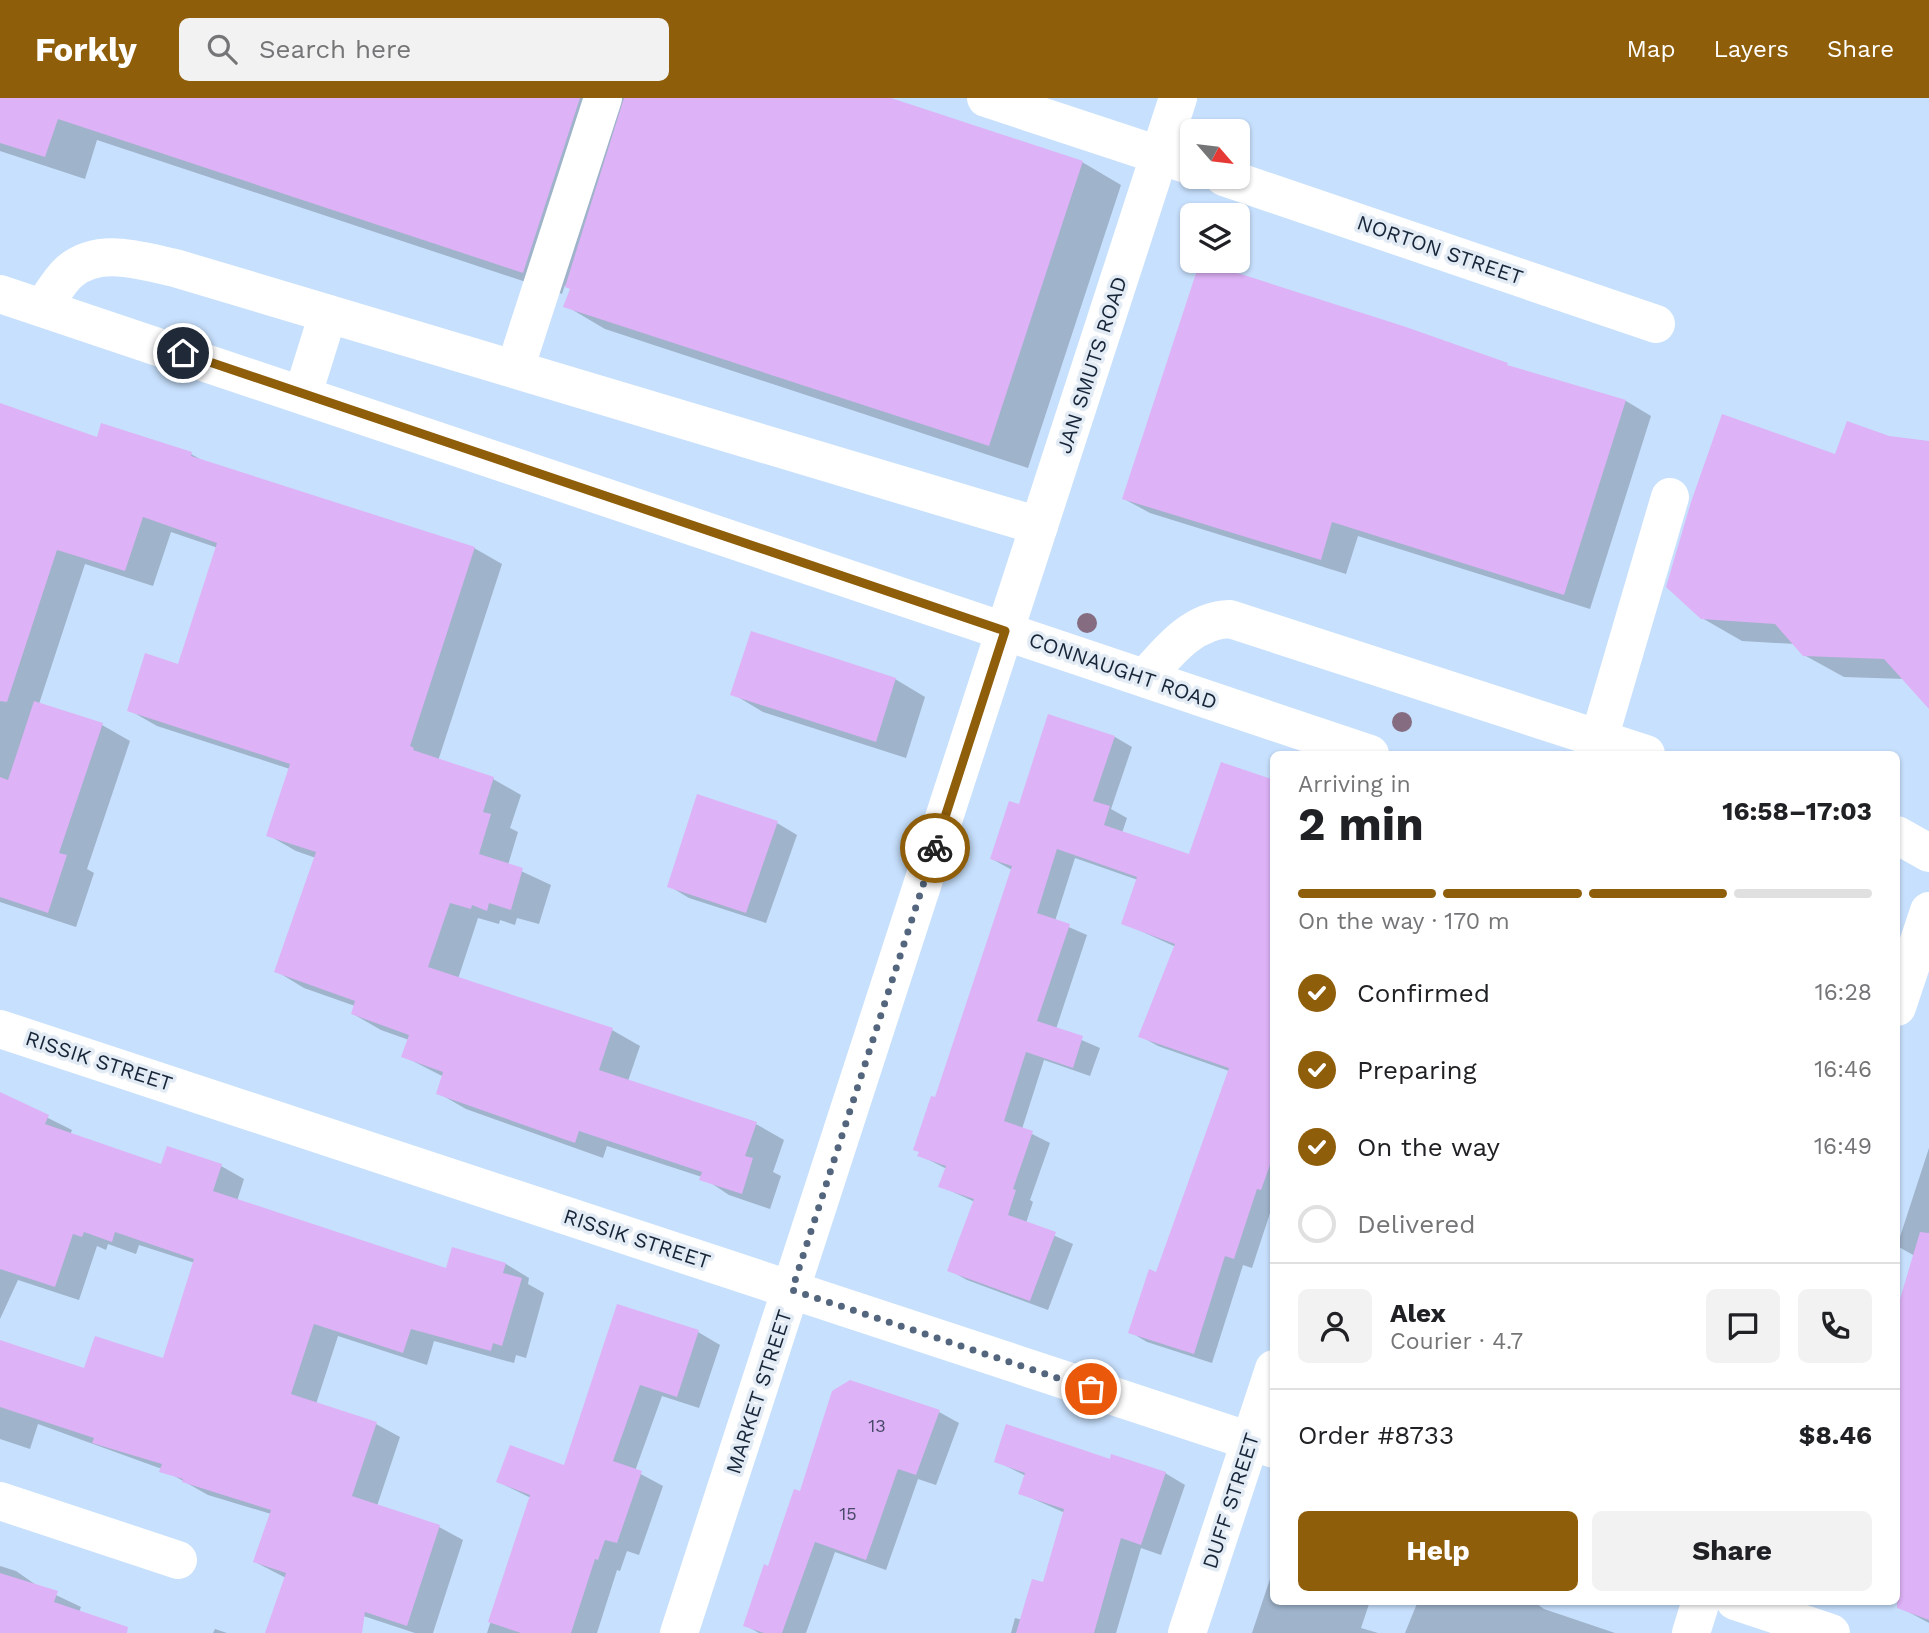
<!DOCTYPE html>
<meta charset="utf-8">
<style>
:root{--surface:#fff;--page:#f2f2f2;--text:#202124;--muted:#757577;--line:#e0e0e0;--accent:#8f5e0a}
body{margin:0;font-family:"Work Sans",sans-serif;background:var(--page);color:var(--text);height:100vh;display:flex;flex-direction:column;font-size:26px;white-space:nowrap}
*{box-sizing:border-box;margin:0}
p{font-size:23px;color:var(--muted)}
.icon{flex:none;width:38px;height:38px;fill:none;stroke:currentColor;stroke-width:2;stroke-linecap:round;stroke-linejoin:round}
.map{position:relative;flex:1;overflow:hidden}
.drawer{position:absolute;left:1270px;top:653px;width:630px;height:854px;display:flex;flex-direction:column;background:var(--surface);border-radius:10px;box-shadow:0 2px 5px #0004}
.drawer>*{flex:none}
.needle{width:46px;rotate:118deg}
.fabs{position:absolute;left:1180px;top:21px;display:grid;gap:14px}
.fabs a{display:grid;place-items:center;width:70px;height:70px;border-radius:10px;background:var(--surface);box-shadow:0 2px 5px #0004;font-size:35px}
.pin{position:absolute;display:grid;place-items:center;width:60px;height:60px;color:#fff;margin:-30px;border:4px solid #fff;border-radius:50%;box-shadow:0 2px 7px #0007}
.courier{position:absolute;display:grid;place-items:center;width:70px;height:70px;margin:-35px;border:5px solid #8f5e0a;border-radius:50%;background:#fff;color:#222;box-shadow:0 2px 9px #0007}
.headline em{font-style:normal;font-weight:700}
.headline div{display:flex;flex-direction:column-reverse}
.headline{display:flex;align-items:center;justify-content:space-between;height:119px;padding:0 28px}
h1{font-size:46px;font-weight:700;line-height:52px}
.bar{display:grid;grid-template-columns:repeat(4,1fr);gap:10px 7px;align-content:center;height:84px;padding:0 28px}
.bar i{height:9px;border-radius:5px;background:var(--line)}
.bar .on{background:var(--accent)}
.bar p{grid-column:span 4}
.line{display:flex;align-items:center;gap:18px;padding:0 28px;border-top:2px solid var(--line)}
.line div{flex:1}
.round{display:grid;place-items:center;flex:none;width:74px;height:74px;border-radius:10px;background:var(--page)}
ol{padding:0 28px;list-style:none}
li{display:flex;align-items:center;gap:21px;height:77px}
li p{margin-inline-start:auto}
li .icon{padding:7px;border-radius:50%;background:var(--accent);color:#fff;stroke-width:4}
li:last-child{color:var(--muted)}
li i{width:38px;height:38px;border:4px solid var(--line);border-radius:50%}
.primary-button{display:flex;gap:14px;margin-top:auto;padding:14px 28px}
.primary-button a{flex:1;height:80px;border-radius:10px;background:var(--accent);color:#fff;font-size:28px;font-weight:700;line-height:80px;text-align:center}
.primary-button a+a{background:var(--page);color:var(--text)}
header{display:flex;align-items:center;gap:42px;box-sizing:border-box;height:98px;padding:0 35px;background:var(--accent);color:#fff}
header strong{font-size:33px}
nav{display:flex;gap:38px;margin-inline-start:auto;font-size:24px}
.search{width:490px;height:63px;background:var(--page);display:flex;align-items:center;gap:18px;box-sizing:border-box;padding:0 24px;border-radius:10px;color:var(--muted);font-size:26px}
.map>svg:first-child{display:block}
.shadow{fill:#0003}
.building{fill:#ddb2f6}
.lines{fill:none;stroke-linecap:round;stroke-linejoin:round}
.minor{stroke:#fff;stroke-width:38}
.tree{fill:#856c81}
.done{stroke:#54667d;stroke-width:7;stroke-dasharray:0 12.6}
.route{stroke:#8f5e0a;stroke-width:9}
.labels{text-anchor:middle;stroke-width:7;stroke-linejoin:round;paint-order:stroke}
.number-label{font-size:18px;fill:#484868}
.street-label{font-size:21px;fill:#162538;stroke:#e3ebf5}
</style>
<header>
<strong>Forkly</strong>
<div class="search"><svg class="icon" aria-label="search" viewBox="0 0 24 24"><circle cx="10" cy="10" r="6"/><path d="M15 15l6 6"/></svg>Search here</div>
<nav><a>Map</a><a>Layers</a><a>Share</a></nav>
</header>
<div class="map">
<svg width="1929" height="1535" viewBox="0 0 1929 1535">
<rect width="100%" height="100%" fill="#c7e0fd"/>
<!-- shadow -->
<g class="shadow">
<path d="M 0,0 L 885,0 L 1082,64 L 1121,87 L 1028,370 L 605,231 L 566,208 L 571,191 L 565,187 L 562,196 L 97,42 L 85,81 L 0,53 Z"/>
<path d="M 1406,231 L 1518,272 L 1626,303 L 1651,318 L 1590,511 L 1358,438 L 1346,476 L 1150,415 L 1124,401 Z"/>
<path d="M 0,308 L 98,341 L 191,356 L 205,364 L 474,450 L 502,466 L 438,663 L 493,681 L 521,697 L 510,730 L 518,734 L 508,767 L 551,787 L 539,826 L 517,820 L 515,827 L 500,822 L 499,826 L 478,820 L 458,881 L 612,932 L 640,948 L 628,983 L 756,1026 L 784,1042 L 773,1074 L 781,1078 L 770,1111 L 729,1097 L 702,1079 L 607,1048 L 603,1060 L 466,1011 L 438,995 L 444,979 L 403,958 L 409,942 L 381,932 L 353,916 L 355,908 L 304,890 L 276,873 L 316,760 L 296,753 L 268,737 L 290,671 L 157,628 L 129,612 L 179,568 L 218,450 L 171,434 L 153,488 L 85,466 L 39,606 L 102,627 L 130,643 L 87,771 L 94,775 L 76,829 L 0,804 Z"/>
<path d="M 1888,340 L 1929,345 L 1929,603 L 1905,581 L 1844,579 L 1804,557 L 1795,546 L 1742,543 L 1702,520 L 1836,358 Z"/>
<path d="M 895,581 L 925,599 L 906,660 L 763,614 L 733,596 Z"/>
<path d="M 1115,639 L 1132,649 L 1111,711 L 1127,720 L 1122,735 L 1190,758 L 1274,688 L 1274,1103 L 1252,1170 L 1243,1167 L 1212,1265 L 1147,1244 L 1130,1234 L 1157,1176 L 1229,973 L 1158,948 L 1140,938 L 1176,849 L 1123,825 L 1138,782 L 1075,760 L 1055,823 L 1087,837 L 1056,931 L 1100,950 L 1090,978 L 1044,962 L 1022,1031 L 1050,1045 L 1030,1102 L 1033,1104 L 1026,1125 L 1073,1146 L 1048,1212 L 967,1182 L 949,1172 L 975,1104 L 940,1088 L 947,1071 L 919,1057 L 1012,772 L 992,761 L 1020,708 Z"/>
<path d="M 777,725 L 797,737 L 766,825 L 689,800 L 669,788 Z"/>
<path d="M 0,996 L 72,1032 L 70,1037 L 162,1068 L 221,1068 L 244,1081 L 237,1103 L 448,1172 L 453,1151 L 506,1166 L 529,1180 L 528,1186 L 544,1195 L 526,1260 L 516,1257 L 514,1265 L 434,1243 L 427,1267 L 338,1238 L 316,1306 L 376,1326 L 400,1339 L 377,1408 L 439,1429 L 463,1442 L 433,1535 L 415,1535 L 336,1509 L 327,1535 L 267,1535 L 286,1480 L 255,1464 L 271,1416 L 208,1397 L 162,1371 L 38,1326 L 30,1351 L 0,1341 L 0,1244 L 85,1272 L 164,1262 L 195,1165 L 139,1147 L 136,1156 L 108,1146 L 106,1152 L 97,1148 L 79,1202 L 18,1182 L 0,1221 Z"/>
<path d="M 1929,1050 L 1929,1525 L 1901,1510 L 1897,1487 L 1897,1217 L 1915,1158 L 1897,1148 Z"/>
<path d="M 618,1208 L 698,1234 L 720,1247 L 699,1310 L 662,1298 L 635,1373 L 663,1388 L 639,1457 L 627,1453 L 620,1473 L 617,1472 L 597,1535 L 487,1535 L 531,1400 L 498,1384 L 566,1369 Z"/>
<path d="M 939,1314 L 959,1325 L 936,1387 L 918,1381 L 886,1472 L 835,1454 L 806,1535 L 759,1535 L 745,1527 L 802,1395 Z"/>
<path d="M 996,1363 L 1111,1363 L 1165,1375 L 1185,1387 L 1161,1457 L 1141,1450 L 1116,1535 L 1011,1535 L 1015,1520 L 1022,1522 L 1044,1486 L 1065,1415 L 1020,1395 L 1026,1378 Z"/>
<path d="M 0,1468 L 16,1473 L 39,1489 L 81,1509 L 79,1514 L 110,1535 L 0,1535 Z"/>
<path d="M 1274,1469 L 1274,1503 L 1370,1503 L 1361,1530 L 1378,1535 L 1252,1535 Z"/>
<path d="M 1418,1503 L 1452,1506 L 1453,1503 L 1533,1503 L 1544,1511 L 1615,1535 L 1405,1535 Z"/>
<path d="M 215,1531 L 227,1535 L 213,1535 Z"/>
</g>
<!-- building -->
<g class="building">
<path d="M 0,0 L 580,0 L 523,175 L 58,21 L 45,59 L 0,45 Z"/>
<path d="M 624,0 L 891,0 L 1083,63 L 989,348 L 563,209 L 570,191 L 565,189 Z"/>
<path d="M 1200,163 L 1406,229 L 1508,265 L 1507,267 L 1626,302 L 1564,497 L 1332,424 L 1321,462 L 1122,401 Z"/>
<path d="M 0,305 L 97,339 L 101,325 L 192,354 L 191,358 L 475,449 L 410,648 L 414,650 L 413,652 L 494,679 L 483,714 L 491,716 L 479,756 L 523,770 L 511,812 L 489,805 L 487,813 L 472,807 L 471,811 L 450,805 L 428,869 L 613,930 L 599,972 L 757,1024 L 745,1058 L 753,1060 L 742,1096 L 699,1082 L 702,1074 L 579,1033 L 575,1045 L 436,996 L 443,974 L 401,959 L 409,937 L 351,916 L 355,903 L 274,874 L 316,754 L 266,738 L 290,666 L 127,613 L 145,555 L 178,566 L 217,445 L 143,419 L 125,473 L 57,452 L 7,604 L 0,603 Z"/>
<path d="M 1722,316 L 1835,356 L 1847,323 L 1889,338 L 1929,343 L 1929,611 L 1884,561 L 1803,558 L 1775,526 L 1701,521 L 1666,489 L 1691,404 Z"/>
<path d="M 751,533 L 896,580 L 876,644 L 730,597 Z"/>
<path d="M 34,603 L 103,625 L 59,755 L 67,757 L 48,815 L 0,799 L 0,679 L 8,682 Z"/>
<path d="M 1048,616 L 1115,638 L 1093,703 L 1110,708 L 1104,727 L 1189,756 L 1221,664 L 1274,682 L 1274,1056 L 1261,1092 L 1257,1091 L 1234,1161 L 1225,1158 L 1194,1256 L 1128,1235 L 1149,1171 L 1156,1174 L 1229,970 L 1138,939 L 1175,846 L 1121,826 L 1137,779 L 1057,751 L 1037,815 L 1070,826 L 1037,923 L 1083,938 L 1073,970 L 1026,954 L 1004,1023 L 1033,1033 L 1013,1091 L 1016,1092 L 1008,1117 L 1056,1134 L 1030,1203 L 947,1173 L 974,1101 L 938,1089 L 946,1068 L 917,1058 L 919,1054 L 913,1052 L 931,998 L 935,999 L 1012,768 L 990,761 L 1009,703 L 1019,706 Z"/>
<path d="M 697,696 L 778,723 L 746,815 L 667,789 Z"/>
<path d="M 0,994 L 49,1017 L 45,1026 L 161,1066 L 167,1048 L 222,1066 L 213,1093 L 446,1170 L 452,1149 L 506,1165 L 503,1175 L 522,1180 L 502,1248 L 493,1245 L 491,1253 L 411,1231 L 403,1255 L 314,1226 L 291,1296 L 377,1324 L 352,1398 L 440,1427 L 407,1528 L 365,1514 L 362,1535 L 265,1535 L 286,1475 L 253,1464 L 271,1412 L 182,1384 L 183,1381 L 159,1374 L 162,1366 L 92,1345 L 94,1340 L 0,1309 L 0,1242 L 84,1270 L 95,1238 L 163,1260 L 194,1161 L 115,1134 L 112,1144 L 84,1134 L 82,1139 L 73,1136 L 55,1189 L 0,1171 Z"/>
<path d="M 1920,1134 L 1929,1135 L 1929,1522 L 1897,1510 L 1897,1211 Z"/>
<path d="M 617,1206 L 699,1232 L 677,1299 L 640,1287 L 613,1363 L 642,1373 L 617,1445 L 605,1442 L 598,1462 L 595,1461 L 571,1535 L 521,1535 L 488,1524 L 530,1397 L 496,1384 L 510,1347 L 564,1367 Z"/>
<path d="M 850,1282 L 940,1312 L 916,1377 L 898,1371 L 866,1462 L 815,1444 L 782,1535 L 764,1535 L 743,1528 L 764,1466 L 768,1468 L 794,1391 L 800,1393 L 832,1293 Z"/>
<path d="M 1006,1326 L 1110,1361 L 1111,1356 L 1166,1374 L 1141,1447 L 1121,1440 L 1094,1535 L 1016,1535 L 1032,1481 L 1043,1484 L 1064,1411 L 1018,1396 L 1025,1375 L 994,1364 Z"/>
<path d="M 0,1475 L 58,1493 L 54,1504 L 128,1529 L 127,1535 L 0,1535 Z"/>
</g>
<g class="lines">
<!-- minor -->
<g class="minor">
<path d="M 986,0 L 1192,68"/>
<path d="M 1224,79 L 1656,226"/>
<path d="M 0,196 L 1370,656"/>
<path d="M 43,209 C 51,198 59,183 69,174 C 99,148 141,163 175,170 L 1039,428"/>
<path d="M 515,271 L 603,0"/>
<path d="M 303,296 L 328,216"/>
<path d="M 1145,580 C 1168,554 1192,522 1230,521 L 1646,656"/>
<path d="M 1599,641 L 1670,399"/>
<path d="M 1897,737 L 1929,755"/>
<path d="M 1897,909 L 1929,813"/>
<path d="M 0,931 L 1274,1351"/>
<path d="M 0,1403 L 178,1462"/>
<path d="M 1735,1503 L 1831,1535"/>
<path d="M 679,1535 L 1178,0"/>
<path d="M 1187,1535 L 1274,1271"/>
<path d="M 1691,1535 L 1701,1503"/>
</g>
</g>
<!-- trees -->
<g class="tree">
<circle cx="1087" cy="525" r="10"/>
<circle cx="1402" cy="624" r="10"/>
</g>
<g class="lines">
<!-- done -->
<path class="done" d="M 935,750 L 792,1192 L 1091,1291"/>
<!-- route -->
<path class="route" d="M 183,255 L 1005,533 L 935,750"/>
</g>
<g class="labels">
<!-- number labels -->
<g class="number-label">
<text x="877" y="1334">13</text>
<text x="848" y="1422">15</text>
</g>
<!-- street labels -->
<g class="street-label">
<text transform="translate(1440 152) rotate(19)" y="7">NORTON STREET</text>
<text transform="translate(1092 267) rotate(-72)" y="7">JAN SMUTS ROAD</text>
<text transform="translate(1123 573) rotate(19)" y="7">CONNAUGHT ROAD</text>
<text transform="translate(99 963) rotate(18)" y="7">RISSIK STREET</text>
<text transform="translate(637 1141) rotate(18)" y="7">RISSIK STREET</text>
<text transform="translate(759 1294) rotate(-72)" y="7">MARKET STREET</text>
<text transform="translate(1231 1403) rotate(-72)" y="7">DUFF STREET</text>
</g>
</g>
</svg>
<div class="fabs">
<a><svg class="needle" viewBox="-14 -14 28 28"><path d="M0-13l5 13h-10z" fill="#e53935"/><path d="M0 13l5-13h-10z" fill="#757577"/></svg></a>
<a><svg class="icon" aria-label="layers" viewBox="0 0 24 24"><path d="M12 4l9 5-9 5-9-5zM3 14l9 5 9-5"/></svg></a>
</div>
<div class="pin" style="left:1091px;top:1291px;background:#ea580c"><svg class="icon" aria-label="bag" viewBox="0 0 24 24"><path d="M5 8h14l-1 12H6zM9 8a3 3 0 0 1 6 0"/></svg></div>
<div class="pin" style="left:183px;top:255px;background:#1f2937"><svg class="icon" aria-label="home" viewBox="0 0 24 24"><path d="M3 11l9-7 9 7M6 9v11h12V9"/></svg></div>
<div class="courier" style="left:935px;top:750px"><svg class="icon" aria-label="bike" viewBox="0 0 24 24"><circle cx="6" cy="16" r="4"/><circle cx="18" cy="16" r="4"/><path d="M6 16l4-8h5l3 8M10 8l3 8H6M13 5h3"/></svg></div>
<section class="drawer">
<div class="headline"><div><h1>2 min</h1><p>Arriving in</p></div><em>16:58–17:03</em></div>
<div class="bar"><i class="on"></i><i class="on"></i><i class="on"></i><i></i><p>On the way · 170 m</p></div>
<ol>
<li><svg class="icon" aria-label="check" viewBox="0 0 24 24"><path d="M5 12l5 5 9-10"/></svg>Confirmed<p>16:28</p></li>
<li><svg class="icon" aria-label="check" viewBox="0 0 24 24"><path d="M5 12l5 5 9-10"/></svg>Preparing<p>16:46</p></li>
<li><svg class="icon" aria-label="check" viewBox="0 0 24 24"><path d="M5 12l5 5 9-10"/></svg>On the way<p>16:49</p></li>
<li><i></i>Delivered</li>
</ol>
<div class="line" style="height:126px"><a class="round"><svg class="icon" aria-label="person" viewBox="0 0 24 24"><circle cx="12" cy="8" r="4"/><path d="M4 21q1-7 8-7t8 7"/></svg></a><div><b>Alex</b><p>Courier · 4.7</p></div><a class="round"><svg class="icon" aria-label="chat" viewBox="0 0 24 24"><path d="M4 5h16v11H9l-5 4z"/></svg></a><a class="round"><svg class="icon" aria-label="phone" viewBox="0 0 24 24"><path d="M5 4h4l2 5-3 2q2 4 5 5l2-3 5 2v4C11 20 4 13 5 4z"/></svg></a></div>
<div class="line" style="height:91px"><div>Order #8733</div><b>$8.46</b></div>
<div class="primary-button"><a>Help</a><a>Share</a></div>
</section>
</div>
